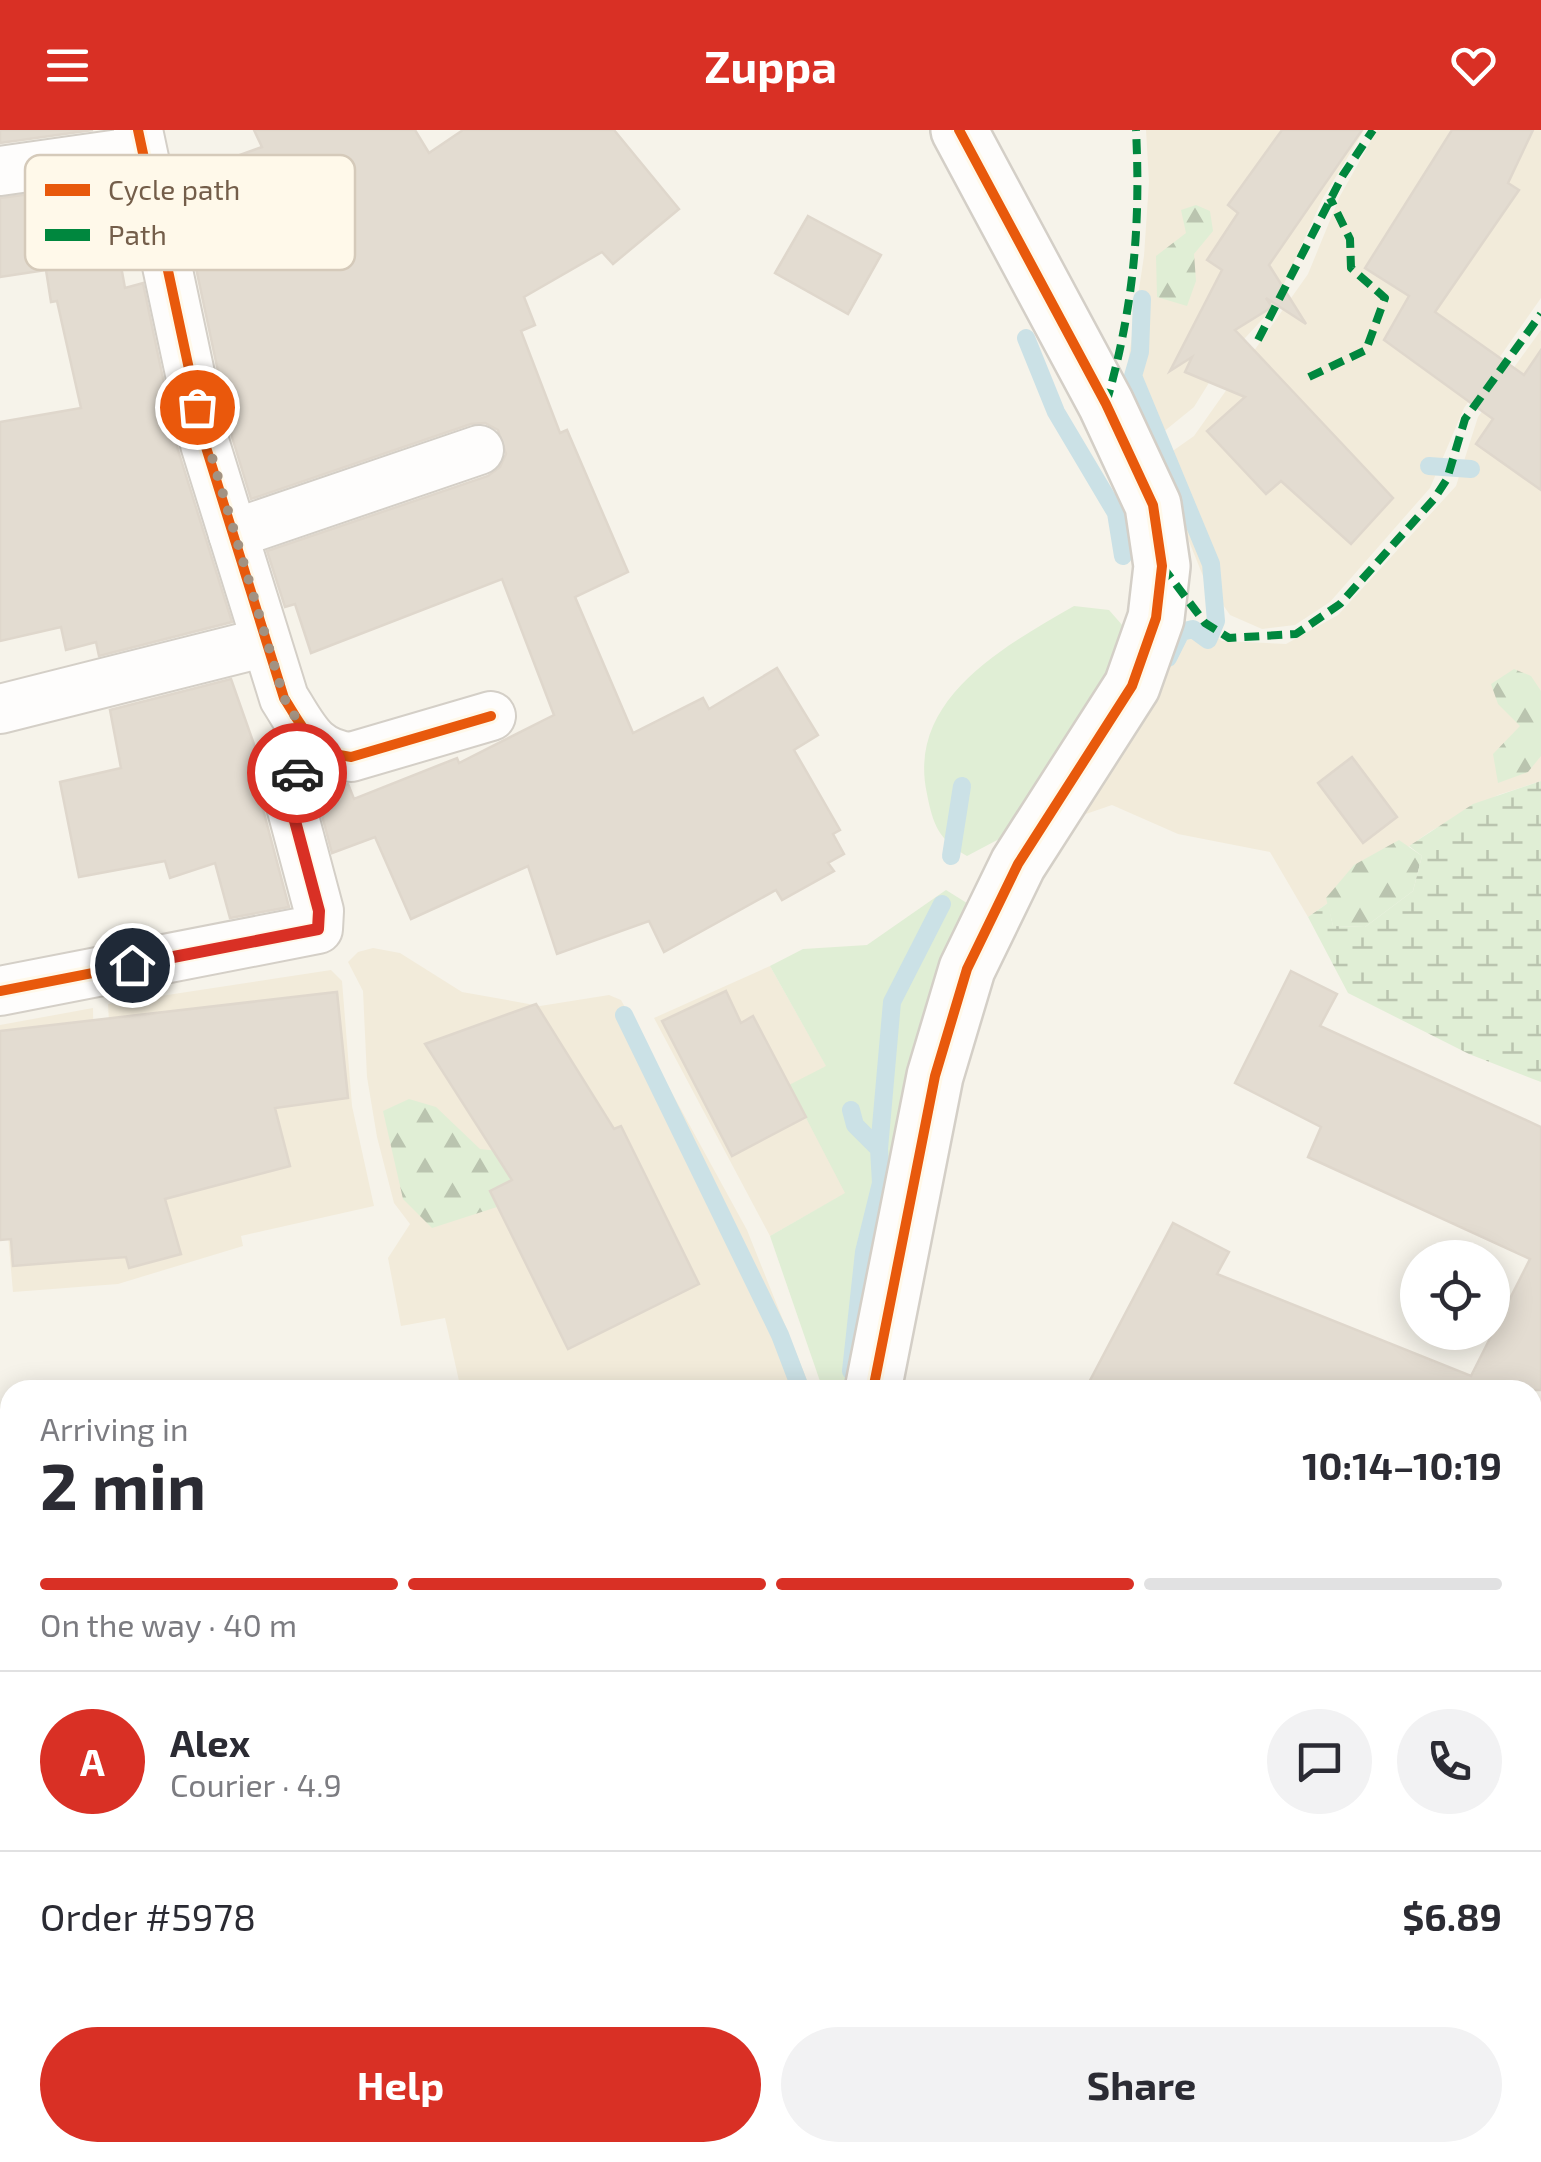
<!DOCTYPE html>
<meta charset="utf-8">
<style>
:root{--surface:#fff;--page:#f2f2f3;--text:#2b2b33;--muted:#7c7c81;--line:#e1e1e2;--accent:#d93025}
body{margin:0;font-family:"Exo 2",sans-serif;background:var(--page);color:var(--text);height:100vh;display:flex;flex-direction:column;font-size:38px;white-space:nowrap}
*{box-sizing:border-box;margin:0}
p{font-size:32px;color:var(--muted)}
.icon{flex:none;width:55px;height:55px;fill:none;stroke:currentColor;stroke-width:2;stroke-linecap:round;stroke-linejoin:round}
.map{position:relative;flex:1;overflow:hidden}
.drawer{position:absolute;left:0px;top:1250px;width:1542px;height:782px;display:flex;flex-direction:column;background:var(--surface);border-radius:30px 30px 0 0;box-shadow:0 5px 25px #0003}
.drawer>*{flex:none}
.fabs{position:absolute;left:1400px;top:1110px;display:grid;gap:20px}
.fabs a{display:grid;place-items:center;width:110px;height:110px;border-radius:50%;background:var(--surface);box-shadow:0 5px 25px #0003;font-size:50px}
.pin{position:absolute;display:grid;place-items:center;width:85px;height:85px;color:#fff;margin:-42px;border:5px solid #fff;border-radius:50%;box-shadow:0 2px 10px #0007}
.courier{position:absolute;display:grid;place-items:center;width:100px;height:100px;margin:-50px;border:8px solid #d93025;border-radius:50%;background:#fff;color:#222;box-shadow:0 2px 12px #0007}
.headline em{font-style:normal;font-weight:700}
.headline div{display:flex;flex-direction:column-reverse}
.headline{display:flex;align-items:center;justify-content:space-between;height:170px;padding:0 40px}
h1{font-size:65px;font-weight:700;line-height:75px}
.bar{display:grid;grid-template-columns:repeat(4,1fr);gap:15px 10px;align-content:center;height:120px;padding:0 40px}
.bar i{height:12px;border-radius:8px;background:var(--line)}
.bar .active{background:var(--accent)}
.bar p{grid-column:span 4}
.line{display:flex;align-items:center;gap:25px;padding:0 40px;border-top:2px solid var(--line)}
.line div{flex:1}
.round{display:grid;place-items:center;flex:none;width:105px;height:105px;border-radius:52px;background:var(--page)}
.cta{display:flex;gap:20px;margin-top:auto;padding:20px 40px}
.cta a{flex:1;height:115px;border-radius:60px;background:var(--accent);color:#fff;font-size:40px;font-weight:700;line-height:115px;text-align:center}
.cta a+a{background:var(--page);color:var(--text)}
header{display:flex;justify-content:space-between;align-items:center;height:130px;padding:0 40px;background:var(--accent);color:#fff;font-size:45px;font-weight:700}
.map>svg:first-child{display:block}
.residential{fill:#f2ebda}
.grass{fill:#e0eed5}
.forest{fill:url(#forest-firs)}
.wetland{fill:url(#wetland-marsh)}
.lines{fill:none;stroke-linecap:round;stroke-linejoin:round}
.stream{stroke:#cbe1e6;stroke-width:18}
.building{fill:#e3dcd1;stroke:#dfd7cc;stroke-width:2.5}
.minor-casing{stroke:#d4cfc7;stroke-width:52}
.tertiary-casing{stroke:#d4cfc7;stroke-width:60}
.minor{stroke:#fefdfc;stroke-width:48}
.tertiary{stroke:#fefdfc;stroke-width:55}
.quiet{stroke:#00873e;stroke-width:8;stroke-dasharray:15 8;stroke-linecap:butt}
.cycleway-casing{stroke:#fff9ea;stroke-width:16}
.cycleway{stroke:#e8590c;stroke-width:10}
.done{stroke:#a29282;stroke-width:10;stroke-dasharray:0 18}
.route{stroke:#d93025;stroke-width:12}
.key{fill:#fff9ea;stroke:#d5caba;stroke-width:2.5}
.key-label{font-size:28px;fill:#745e4a}
</style>
<header><svg class="icon" aria-label="menu" viewBox="0 0 24 24"><path d="M4 6h16M4 12h16M4 18h16"/></svg>Zuppa<svg class="icon" aria-label="heart" viewBox="0 0 24 24"><path d="M12 20l-8-8c-3-5 5-10 8-4 3-6 11-1 8 4z"/></svg></header>
<div class="map">
<svg width="1541" height="2032" viewBox="0 0 1541 2032">
<defs>
<pattern id="forest-firs" width="22" height="20" patternUnits="userSpaceOnUse" patternTransform="scale(2.5)"><rect width="22" height="20" fill="#e0eed5"/><path d="M5 1l3.5 6h-7zM16 11l3.5 6h-7z" fill="#bac4af"/></pattern>
<pattern id="wetland-marsh" width="20" height="14" patternUnits="userSpaceOnUse" patternTransform="scale(2.5)"><rect width="20" height="14" fill="#e0eed5"/><path d="M1 5h8M5 5V1M11 12h8M15 12V8" fill="none" stroke="#bac4af"/></pattern>
</defs>
<rect width="100%" height="100%" fill="#f6f3ea"/>
<!-- residential -->
<g class="residential">
<path d="M 1146,0 L 1364,0 L 1323,68 L 1273,178 L 1220,235 L 1194,277 L 1151,312 L 1127,239 L 1144,126 L 1149,52 Z"/>
<path d="M 1377,0 L 1541,0 L 1541,168 L 1464,278 L 1430,358 L 1330,472 L 1295,495 L 1262,499 L 1230,485 L 1203,446 L 1157,332 L 1194,306 L 1308,144 L 1340,66 Z"/>
<path d="M 1541,200 L 1541,651 L 1498,665 L 1431,701 L 1308,787 L 1270,722 L 1178,704 L 1112,675 L 1080,686 L 1165,512 L 1185,495 L 1202,497 L 1222,511 L 1286,514 L 1338,485 L 1456,356 L 1478,287 Z"/>
<path d="M 373,818 L 400,823 L 462,862 L 540,876 L 609,865 L 621,870 L 747,1100 L 811,1260 L 461,1260 L 445,1188 L 401,1196 L 388,1128 L 410,1094 L 394,1073 L 377,1007 L 367,947 L 363,861 L 348,832 L 358,822 Z"/>
<path d="M 770,836 L 827,937 L 790,955 L 846,1063 L 770,1106 L 654,888 Z"/>
<path d="M 331,840 L 342,851 L 352,976 L 374,1076 L 241,1106 L 243,1116 L 118,1154 L 13,1162 L 0,1014 L 0,895 L 93,878 L 95,1004 L 114,981 L 108,874 Z"/>
</g>
<!-- grass -->
<g class="grass">
<path d="M 1074,476 L 1109,480 L 1130,504 L 1121,546 L 1018,699 L 967,726 C 939,710 933,695 927,664 C 906,569 1005,516 1074,476 Z"/>
<path d="M 946,760 L 970,775 L 855,1260 L 823,1260 L 770,1106 L 845,1063 L 789,955 L 826,936 L 770,836 L 803,819 L 867,815 Z"/>
</g>
<!-- forest -->
<g class="forest">
<path d="M 1196,75 L 1210,81 L 1213,101 L 1194,124 L 1196,151 L 1187,176 L 1157,167 L 1156,126 L 1186,103 L 1181,80 Z"/>
<path d="M 1514,539 L 1531,546 L 1541,561 L 1541,626 L 1528,642 L 1498,653 L 1493,624 L 1520,596 L 1498,574 L 1491,554 Z"/>
<path d="M 1399,710 L 1422,726 L 1413,761 L 1365,797 L 1333,796 L 1326,768 L 1354,735 Z"/>
<path d="M 409,969 L 436,977 L 480,1019 L 528,1024 L 539,1042 L 497,1077 L 432,1098 L 403,1069 L 383,981 Z"/>
</g>
<!-- wetland -->
<g class="wetland">
<path d="M 1541,651 L 1541,952 L 1469,924 L 1348,863 L 1308,787 L 1328,773 L 1333,796 L 1365,797 L 1413,761 L 1422,726 L 1409,716 L 1473,674 Z"/>
<path d="M 0,1534 L 10,1539 L 10,2022 L 668,2023 L 666,2032 L 0,2032 Z"/>
<path d="M 1533,1729 L 1541,1731 L 1541,2032 L 711,2032 L 713,2022 L 1532,2022 Z"/>
</g>
<g class="lines">
<!-- stream -->
<g class="stream">
<path d="M 1142,169 L 1140,222 L 1133,246 L 1211,434 L 1216,491 L 1208,510 L 1193,499 L 1181,502 L 1168,528"/>
<path d="M 1026,208 L 1056,282 L 1116,383 L 1123,426"/>
<path d="M 1429,336 L 1471,339"/>
<path d="M 951,726 L 962,656"/>
<path d="M 624,885 L 780,1205 L 801,1260"/>
<path d="M 879,1019 L 892,872 L 942,774"/>
<path d="M 851,1241 L 864,1122 L 881,1053 L 879,1019 L 855,995 L 851,980"/>
<path d="M 654,2032 L 657,2022"/>
<path d="M 712,2032 L 714,2022"/>
</g>
</g>
<!-- building -->
<g class="building">
<path d="M 0,0 L 93,0 L 0,13 Z"/>
<path d="M 254,0 L 415,0 L 429,23 L 463,0 L 614,0 L 679,79 L 613,134 L 602,122 L 524,167 L 535,195 L 521,201 L 560,303 L 567,300 L 628,442 L 575,467 L 633,603 L 703,568 L 709,579 L 777,538 L 818,605 L 794,620 L 840,700 L 833,704 L 844,724 L 828,733 L 834,741 L 782,770 L 776,760 L 664,822 L 649,791 L 557,824 L 528,736 L 411,789 L 375,707 L 332,723 L 317,667 L 348,654 L 354,669 L 457,628 L 459,633 L 554,585 L 502,449 L 311,523 L 295,474 L 285,477 L 267,421 L 488,346 L 500,337 L 506,324 L 498,300 L 485,293 L 471,294 L 251,369 L 232,307 L 196,138 L 211,134 L 179,47 L 262,17 Z"/>
<path d="M 1282,0 L 1362,0 L 1269,135 L 1306,194 L 1266,168 L 1272,177 L 1235,200 L 1393,368 L 1351,414 L 1281,351 L 1266,364 L 1207,301 L 1245,267 L 1185,242 L 1192,227 L 1170,241 L 1222,140 L 1207,130 L 1238,83 L 1228,75 Z"/>
<path d="M 1452,0 L 1533,0 L 1508,53 L 1519,60 L 1435,182 L 1524,245 L 1541,220 L 1541,360 L 1476,314 L 1493,289 L 1384,210 L 1409,166 L 1365,138 Z"/>
<path d="M 106,54 L 125,158 L 143,153 L 178,320 L 232,492 L 99,526 L 96,512 L 66,520 L 61,497 L 0,511 L 0,292 L 81,278 L 57,171 L 51,172 L 46,140 L 0,147 L 0,68 Z"/>
<path d="M 808,86 L 881,125 L 848,184 L 775,143 Z"/>
<path d="M 231,549 L 263,640 L 269,638 L 260,668 L 289,777 L 230,788 L 215,733 L 170,748 L 165,731 L 79,747 L 60,652 L 121,638 L 110,580 Z"/>
<path d="M 1352,627 L 1397,687 L 1363,713 L 1318,653 Z"/>
<path d="M 1291,841 L 1337,864 L 1320,896 L 1541,997 L 1541,1260 L 1085,1260 L 1173,1093 L 1229,1122 L 1217,1144 L 1471,1246 L 1530,1129 L 1308,1027 L 1321,997 L 1235,953 Z"/>
<path d="M 726,861 L 741,893 L 753,886 L 806,987 L 732,1026 L 662,891 Z"/>
<path d="M 337,862 L 348,968 L 275,978 L 290,1036 L 165,1069 L 181,1124 L 129,1138 L 126,1127 L 13,1136 L 11,1109 L 0,1110 L 0,901 Z"/>
<path d="M 536,874 L 614,999 L 621,996 L 699,1154 L 568,1219 L 490,1061 L 512,1050 L 425,914 Z"/>
</g>
<g class="lines">
<!-- minor casing -->
<g class="minor-casing">
<g id="minor">
<path d="M 138,0 L 205,314 L 284,568 C 304,599 312,623 351,627 L 491,586"/>
<path d="M 0,41 L 141,21"/>
<path d="M 233,404 L 479,320"/>
<path d="M 0,579 L 266,512"/>
<path d="M 0,861 L 318,799 L 319,781 L 287,661 L 313,615"/>
</g>
</g>
<!-- tertiary casing -->
<g class="tertiary-casing">
<g id="tertiary">
<path d="M 873,1260 L 935,946 L 967,839 L 1018,734 L 1132,556 L 1156,488 L 1162,436 L 1153,375 L 1106,274 L 959,0"/>
<path d="M 683,2032 L 685,2022"/>
</g>
</g>
<!-- minor -->
<use href="#minor" class="minor"/>
<!-- tertiary -->
<use href="#tertiary" class="tertiary"/>
<!-- quiet -->
<g class="quiet">
<path d="M 1258,210 L 1343,45 L 1373,0"/>
<path d="M 1309,247 L 1366,220 L 1385,168 L 1351,138 L 1350,109 L 1330,68"/>
<path d="M 1106,274 C 1133,180 1141,98 1136,0"/>
<path d="M 1162,436 L 1205,493 L 1229,508 L 1296,504 L 1340,474 L 1434,369 L 1447,349 L 1465,289 L 1541,184"/>
</g>
<!-- cycleway casing -->
<g class="cycleway-casing">
<g id="cycleway">
<path d="M 138,0 L 205,314 L 284,568 C 304,599 312,623 351,627 L 491,586"/>
<path d="M 0,861 L 318,799 L 319,781 L 287,661 L 313,615"/>
<path d="M 873,1260 L 935,946 L 967,839 L 1018,734 L 1132,556 L 1156,488 L 1162,436 L 1153,375 L 1106,274 L 959,0"/>
</g>
</g>
<!-- cycleway -->
<use href="#cycleway" class="cycleway"/>
</g>
<g class="lines">
<!-- done -->
<path class="done" d="M 197,277 L 284,568 L 312,615 L 297,643"/>
<!-- route -->
<path class="route" d="M 132,835 L 318,799 L 319,781 L 287,661 L 297,643"/>
</g>
<!-- legend -->
<rect x="25" y="25" width="330" height="115" rx="15" class="key"/>
<rect x="45" y="54" width="45" height="12" fill="#e8590c"/>
<rect x="45" y="99" width="45" height="12" fill="#00873e"/>
<g class="key-label">
<text x="108" y="70">Cycle path</text>
<text x="108" y="115">Path</text>
</g>
</svg>
<div class="fabs">
<a><svg class="icon" aria-label="locate" viewBox="0 0 24 24"><circle cx="12" cy="12" r="6"/><path d="M12 2v4M12 18v4M2 12h4M18 12h4"/></svg></a>
</div>
<div class="pin" style="left:197px;top:277px;background:#ea580c"><svg class="icon" aria-label="bag" viewBox="0 0 24 24"><path d="M5 8h14l-1 12H6zM9 8a3 3 0 0 1 6 0"/></svg></div>
<div class="pin" style="left:132px;top:835px;background:#1f2937"><svg class="icon" aria-label="home" viewBox="0 0 24 24"><path d="M3 11l9-7 9 7M6 9v11h12V9"/></svg></div>
<div class="courier" style="left:297px;top:643px"><svg class="icon" aria-label="car" viewBox="0 0 24 24"><path d="M5 17H2v-5l4-1 3-4h7l3 4 3 1v5h-3M9 17h6M6 11h13"/><circle cx="7" cy="17" r="2"/><circle cx="17" cy="17" r="2"/></svg></div>
<section class="drawer">
<div class="headline"><div><h1>2 min</h1><p>Arriving in</p></div><em>10:14–10:19</em></div>
<div class="bar"><i class="active"></i><i class="active"></i><i class="active"></i><i></i><p>On the way · 40 m</p></div>
<div class="line" style="height:180px"><b class="round" style="background:var(--accent);color:#fff">A</b><div><b>Alex</b><p>Courier · 4.9</p></div><a class="round"><svg class="icon" aria-label="chat" viewBox="0 0 24 24"><path d="M4 5h16v11H9l-5 4z"/></svg></a><a class="round"><svg class="icon" aria-label="phone" viewBox="0 0 24 24"><path d="M5 4h4l2 5-3 2q2 4 5 5l2-3 5 2v4C11 20 4 13 5 4z"/></svg></a></div>
<div class="line" style="height:130px"><div>Order #5978</div><b>$6.89</b></div>
<div class="cta"><a>Help</a><a>Share</a></div>
</section>
</div>
